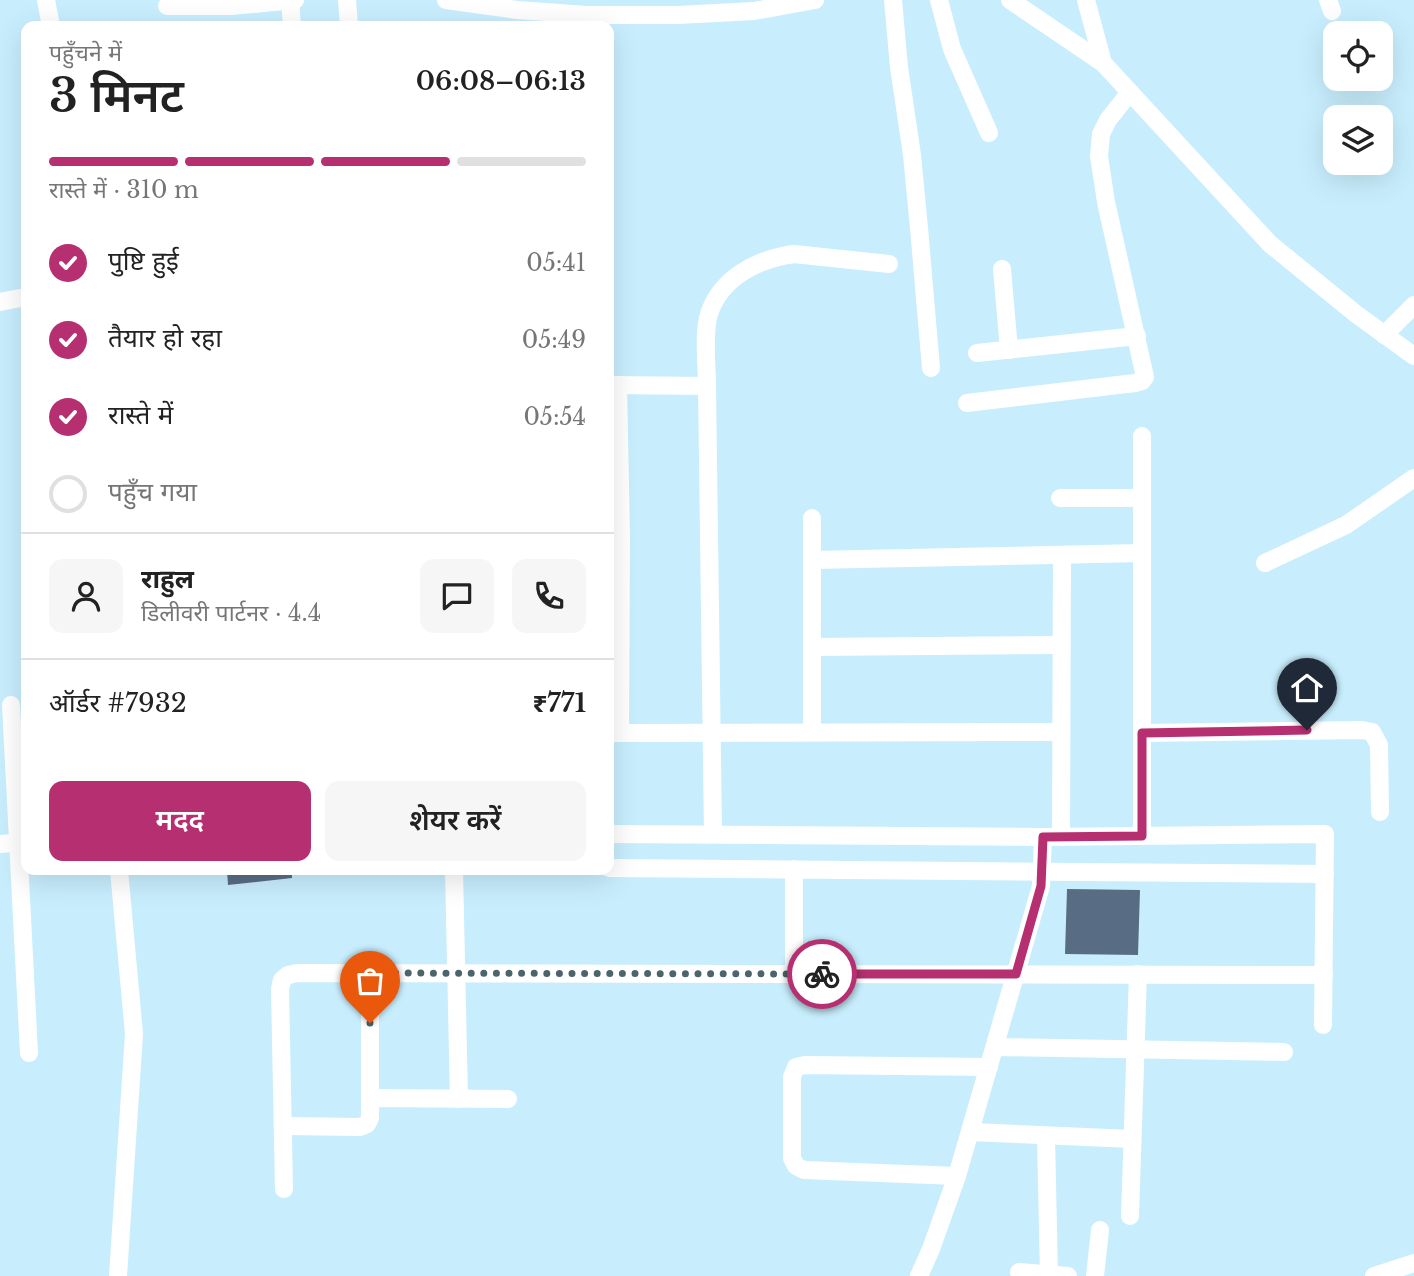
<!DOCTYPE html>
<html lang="hi">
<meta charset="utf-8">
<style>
:root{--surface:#fff;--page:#f6f6f6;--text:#222;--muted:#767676;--line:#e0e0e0;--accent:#b62f70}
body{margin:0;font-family:"Libre Baskerville","Noto Sans Devanagari",serif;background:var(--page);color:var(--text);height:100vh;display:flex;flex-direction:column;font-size:26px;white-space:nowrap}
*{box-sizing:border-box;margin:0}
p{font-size:23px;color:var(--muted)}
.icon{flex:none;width:38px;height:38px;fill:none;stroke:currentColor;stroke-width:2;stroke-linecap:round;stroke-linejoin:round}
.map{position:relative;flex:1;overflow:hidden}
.drawer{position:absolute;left:21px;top:21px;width:593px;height:854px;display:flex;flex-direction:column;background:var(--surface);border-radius:14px;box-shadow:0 7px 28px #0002}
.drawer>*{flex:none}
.fabs{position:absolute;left:1323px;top:21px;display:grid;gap:14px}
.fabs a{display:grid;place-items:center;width:70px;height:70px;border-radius:14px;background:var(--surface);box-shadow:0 7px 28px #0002;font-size:35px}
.pin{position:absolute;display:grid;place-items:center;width:60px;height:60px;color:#fff;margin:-72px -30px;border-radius:50% 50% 50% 0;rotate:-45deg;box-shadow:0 0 7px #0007}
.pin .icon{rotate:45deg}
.courier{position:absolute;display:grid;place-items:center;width:70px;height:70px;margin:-35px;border:5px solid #b62f70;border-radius:50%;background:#fff;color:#222;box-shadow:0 2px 9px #0007}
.headline em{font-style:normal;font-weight:600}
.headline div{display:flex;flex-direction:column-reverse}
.headline{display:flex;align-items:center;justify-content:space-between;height:119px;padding:0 28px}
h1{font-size:46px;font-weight:600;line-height:52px}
.bar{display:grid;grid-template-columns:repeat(4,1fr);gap:10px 7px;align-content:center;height:84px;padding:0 28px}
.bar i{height:9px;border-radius:5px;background:var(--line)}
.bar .on{background:var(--accent)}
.bar p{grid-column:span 4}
.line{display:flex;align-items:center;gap:18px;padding:0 28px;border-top:2px solid var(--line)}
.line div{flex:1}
.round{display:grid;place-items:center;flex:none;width:74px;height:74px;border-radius:14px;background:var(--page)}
ol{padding:0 28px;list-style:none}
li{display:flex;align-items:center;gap:21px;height:77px}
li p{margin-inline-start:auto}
li .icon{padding:7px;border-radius:50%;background:var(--accent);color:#fff;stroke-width:4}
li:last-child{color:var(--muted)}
li i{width:38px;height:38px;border:4px solid var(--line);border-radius:50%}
.cta{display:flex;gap:14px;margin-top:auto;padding:14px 28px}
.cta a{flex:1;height:80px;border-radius:14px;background:var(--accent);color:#fff;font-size:28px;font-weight:600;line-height:80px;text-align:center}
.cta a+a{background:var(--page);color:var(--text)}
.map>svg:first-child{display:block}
.building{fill:#586d84}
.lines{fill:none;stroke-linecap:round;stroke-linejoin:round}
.minor{stroke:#fff;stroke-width:18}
.done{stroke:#4c646c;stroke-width:7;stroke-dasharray:0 12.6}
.route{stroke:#b62f70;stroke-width:9}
</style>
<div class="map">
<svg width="1414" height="1276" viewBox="0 0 1414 1276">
<rect width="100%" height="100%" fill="#c8eefd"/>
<!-- building -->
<g class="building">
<path d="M 227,870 L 292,870 L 292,878 L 228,885 Z"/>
<path d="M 1067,889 L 1140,890 L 1138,955 L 1065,954 Z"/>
</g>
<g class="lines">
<!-- minor -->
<g class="minor">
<path d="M 46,0 L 51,26"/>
<path d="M 290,0 L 292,26"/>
<path d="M 347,0 L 349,26"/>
<path d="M 446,0 L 517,10 L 587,15 L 678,15 L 754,11 L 815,0"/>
<path d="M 893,0 L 899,67 L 912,155 L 919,228 L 931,368"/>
<path d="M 939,0 L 952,49 L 989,133"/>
<path d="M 1010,0 L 1103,63 L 1270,244 L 1356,314 L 1414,356"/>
<path d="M 1086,0 L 1103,63"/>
<path d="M 1328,0 L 1332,11"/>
<path d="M 167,6 L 231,6 L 295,0"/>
<path d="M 1002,269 L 1009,350"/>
<path d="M 0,302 L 26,297"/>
<path d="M 1384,335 L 1414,305"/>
<path d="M 977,353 L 1137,336"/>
<path d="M 609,385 L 707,386"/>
<path d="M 618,385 L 621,537 L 620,733"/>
<path d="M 967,403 L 1135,383 L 1142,381 L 1145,377 L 1106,202 L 1099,156 L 1101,134 L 1108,120 L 1130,92"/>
<path d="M 1142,436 L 1142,836"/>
<path d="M 1060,498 L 1142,498"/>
<path d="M 812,560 L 1142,553"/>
<path d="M 1265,563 L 1346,525 L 1414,478"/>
<path d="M 812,647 L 1061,645"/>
<path d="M 11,705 L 29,1053"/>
<path d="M 812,731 L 812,518"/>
<path d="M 609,733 L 1061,732"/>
<path d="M 1142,733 L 1362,730 L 1372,732 L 1379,745 L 1380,812"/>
<path d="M 609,834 L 1043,837 L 1325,834 L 1323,1025"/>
<path d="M 713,834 L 707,386 C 707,366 703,333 709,314 C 721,277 758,259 794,254 L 889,264"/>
<path d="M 1061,837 L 1062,555"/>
<path d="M 0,844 L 26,842"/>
<path d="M 609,868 L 1325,874"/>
<path d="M 794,869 L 794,974"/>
<path d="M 454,870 L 459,1099"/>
<path d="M 995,1047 L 1284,1052"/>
<path d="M 370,1098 L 508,1099"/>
<path d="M 283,1126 L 360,1127 L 367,1124 L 370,1118 L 370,973"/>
<path d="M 970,1132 L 1132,1139"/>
<path d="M 1046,1137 L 1049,1275"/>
<path d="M 957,1176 L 804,1170 L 796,1166 L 792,1158 L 792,1077 L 796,1067 L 805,1065 L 989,1067"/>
<path d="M 284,1189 L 280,989 L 282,980 L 288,975 L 297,973 L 1324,975"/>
<path d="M 1130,1216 L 1138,974"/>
<path d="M 1019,1272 L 1068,1276"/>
<path d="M 118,1276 L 134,1034 L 119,870"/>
<path d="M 919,1276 L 931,1249 L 957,1176 L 1041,886 L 1043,837"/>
<path d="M 1095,1276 L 1100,1230"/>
<path d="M 1374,1276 L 1414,1263"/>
</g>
</g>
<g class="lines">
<!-- done -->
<path class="done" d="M 370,1023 L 370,973 L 822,974"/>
<!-- route -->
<path class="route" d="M 822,974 L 1016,974 L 1041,886 L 1043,837 L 1142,836 L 1142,733 L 1307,730"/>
</g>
</svg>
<div class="fabs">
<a><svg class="icon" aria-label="locate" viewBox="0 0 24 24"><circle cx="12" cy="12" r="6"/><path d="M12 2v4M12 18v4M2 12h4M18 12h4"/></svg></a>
<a><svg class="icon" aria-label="layers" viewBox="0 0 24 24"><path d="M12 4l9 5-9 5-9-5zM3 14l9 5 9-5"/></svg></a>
</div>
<div class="pin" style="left:370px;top:1023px;background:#ea580c"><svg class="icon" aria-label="bag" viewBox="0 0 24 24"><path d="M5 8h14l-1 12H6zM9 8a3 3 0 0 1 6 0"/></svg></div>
<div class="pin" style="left:1307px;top:730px;background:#1f2937"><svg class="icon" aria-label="home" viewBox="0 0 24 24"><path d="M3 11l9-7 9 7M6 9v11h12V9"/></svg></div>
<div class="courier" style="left:822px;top:974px"><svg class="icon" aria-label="bike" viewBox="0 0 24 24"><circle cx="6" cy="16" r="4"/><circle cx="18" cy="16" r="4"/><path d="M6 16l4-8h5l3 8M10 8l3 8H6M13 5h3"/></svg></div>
<section class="drawer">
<div class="headline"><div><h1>3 मिनट</h1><p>पहुँचने में</p></div><em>06:08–06:13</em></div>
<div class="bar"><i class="on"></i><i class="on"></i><i class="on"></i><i></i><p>रास्ते में · 310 m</p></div>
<ol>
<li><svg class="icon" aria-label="check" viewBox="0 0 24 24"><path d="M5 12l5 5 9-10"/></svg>पुष्टि हुई<p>05:41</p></li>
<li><svg class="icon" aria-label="check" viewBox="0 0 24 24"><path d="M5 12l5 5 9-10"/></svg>तैयार हो रहा<p>05:49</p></li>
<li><svg class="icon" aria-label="check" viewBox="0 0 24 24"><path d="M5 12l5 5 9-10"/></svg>रास्ते में<p>05:54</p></li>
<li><i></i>पहुँच गया</li>
</ol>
<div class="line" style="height:126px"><a class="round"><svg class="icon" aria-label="person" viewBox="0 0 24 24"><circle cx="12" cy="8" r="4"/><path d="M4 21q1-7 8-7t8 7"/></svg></a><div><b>राहुल</b><p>डिलीवरी पार्टनर · 4.4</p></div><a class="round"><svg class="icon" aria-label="chat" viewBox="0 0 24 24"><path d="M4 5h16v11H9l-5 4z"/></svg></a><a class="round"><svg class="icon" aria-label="phone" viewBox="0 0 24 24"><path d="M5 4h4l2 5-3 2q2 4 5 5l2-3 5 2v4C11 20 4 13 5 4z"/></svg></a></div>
<div class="line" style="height:91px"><div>ऑर्डर #7932</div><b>₹771</b></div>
<div class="cta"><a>मदद</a><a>शेयर करें</a></div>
</section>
</div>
